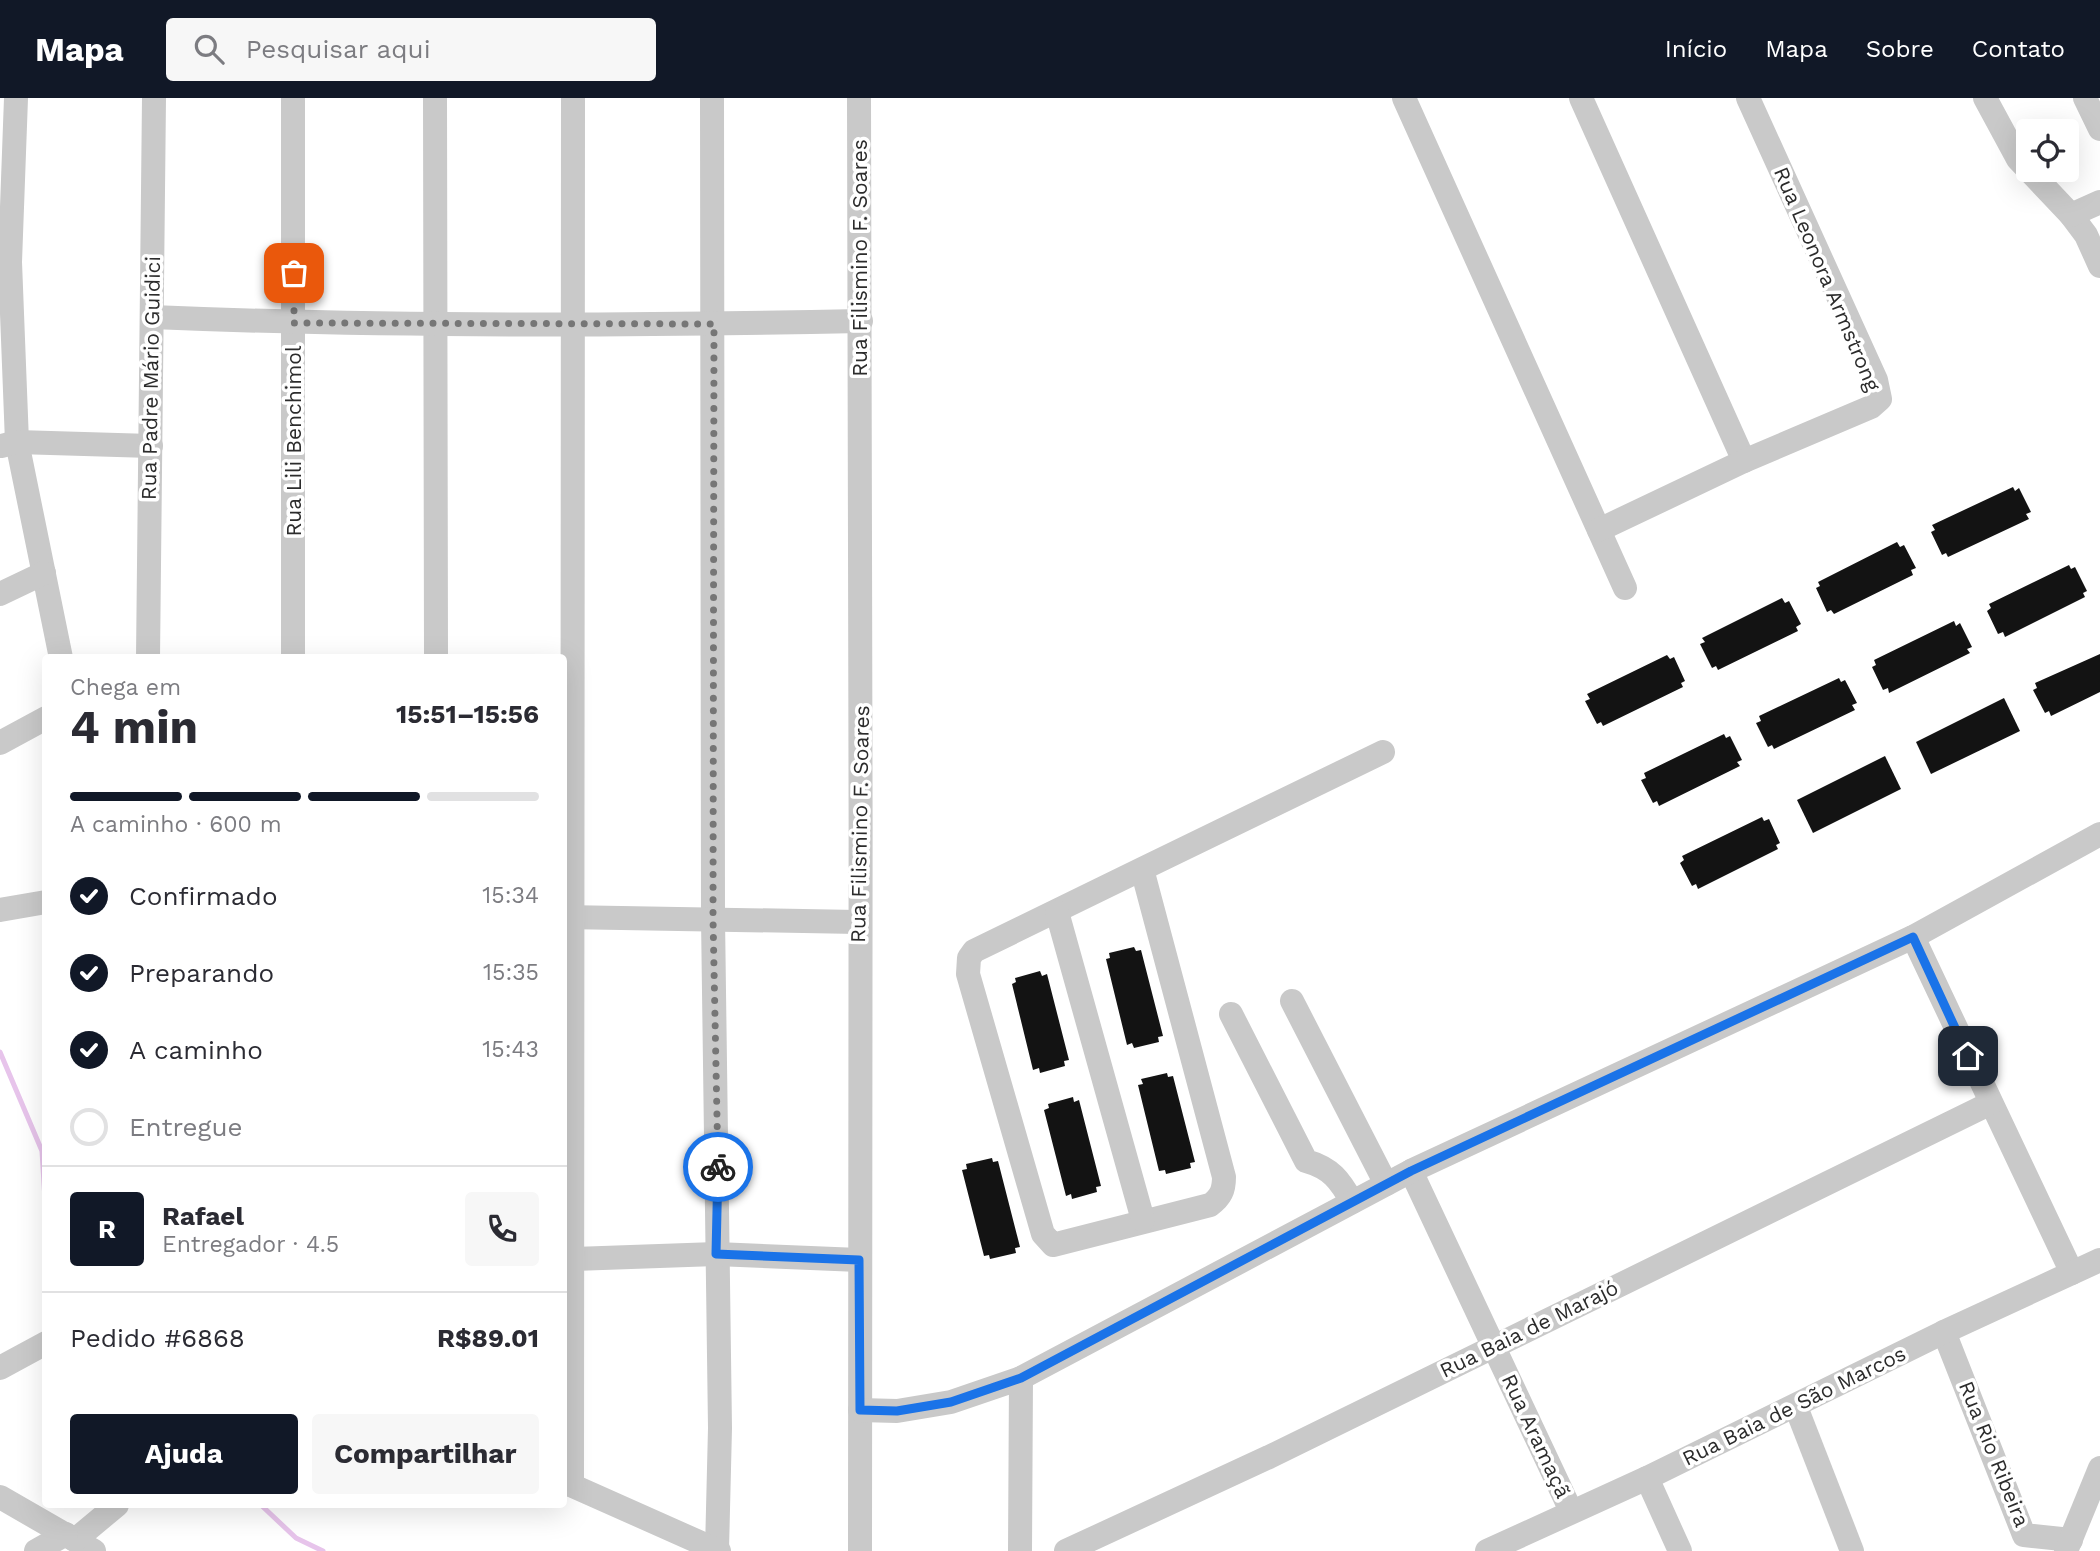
<!DOCTYPE html>
<html lang="pt">
<meta charset="utf-8">
<style>
:root{--surface:#fff;--page:#f7f7f7;--text:#2b2b33;--muted:#7c7c81;--line:#e1e1e2;--accent:#111827}
body{margin:0;font-family:"Work Sans",sans-serif;background:var(--page);color:var(--text);height:100vh;display:flex;flex-direction:column;font-size:26px;white-space:nowrap}
*{box-sizing:border-box;margin:0}
p{font-size:23px;color:var(--muted)}
.icon{flex:none;width:38px;height:38px;fill:none;stroke:currentColor;stroke-width:2;stroke-linecap:round;stroke-linejoin:round}
.map{position:relative;flex:1;overflow:hidden}
.panel{position:absolute;left:42px;top:556px;width:525px;height:854px;display:flex;flex-direction:column;background:var(--surface);border-radius:7px;box-shadow:0 7px 28px #0002}
.panel>*{flex:none}
.controls{position:absolute;left:2016px;top:21px;display:grid;gap:14px}
.controls a{display:grid;place-items:center;width:63px;height:63px;border-radius:7px;background:var(--surface);box-shadow:0 7px 28px #0002;font-size:35px}
.pin{position:absolute;display:grid;place-items:center;width:60px;height:60px;color:#fff;margin:-30px;border-radius:14px;box-shadow:0 4px 10px #0006}
.courier{position:absolute;display:grid;place-items:center;width:70px;height:70px;margin:-35px;border:5px solid #1a73e8;border-radius:50%;background:#fff;color:#222;box-shadow:0 2px 9px #0007}
.overview em{font-style:normal;font-weight:700}
.overview div{display:flex;flex-direction:column-reverse}
.overview{display:flex;align-items:center;justify-content:space-between;height:119px;padding:0 28px}
h1{font-size:46px;font-weight:700;line-height:52px}
.bar{display:grid;grid-template-columns:repeat(4,1fr);gap:10px 7px;align-content:center;height:84px;padding:0 28px}
.bar i{height:9px;border-radius:5px;background:var(--line)}
.bar .active{background:var(--accent)}
.bar p{grid-column:span 4}
.line{display:flex;align-items:center;gap:18px;padding:0 28px;border-top:2px solid var(--line)}
.line div{flex:1}
.round{display:grid;place-items:center;flex:none;width:74px;height:74px;border-radius:7px;background:var(--page)}
ol{padding:0 28px;list-style:none}
li{display:flex;align-items:center;gap:21px;height:77px}
li p{margin-inline-start:auto}
li .icon{padding:7px;border-radius:50%;background:var(--accent);color:#fff;stroke-width:4}
li:last-child{color:var(--muted)}
li i{width:38px;height:38px;border:4px solid var(--line);border-radius:50%}
.primary-button{display:flex;gap:14px;margin-top:auto;padding:14px 28px}
.primary-button a{flex:1;height:80px;border-radius:7px;background:var(--accent);color:#fff;font-size:28px;font-weight:700;line-height:80px;text-align:center}
.primary-button a+a{background:var(--page);color:var(--text)}
header{display:flex;align-items:center;gap:42px;box-sizing:border-box;height:98px;padding:0 35px;background:var(--accent);color:#fff}
header strong{font-size:33px}
nav{display:flex;gap:38px;margin-inline-start:auto;font-size:24px}
.search{width:490px;height:63px;background:var(--page);display:flex;align-items:center;gap:18px;box-sizing:border-box;padding:0 24px;border-radius:7px;color:var(--muted);font-size:26px}
.map>svg:first-child{display:block}
.lines{fill:none;stroke-linecap:round;stroke-linejoin:round}
.stream{stroke:#e7c4eb;stroke-width:5}
.building{fill:#131313}
.minor{stroke:#c9c9c9;stroke-width:24}
.done{stroke:#767676;stroke-width:7;stroke-dasharray:0 12.6}
.route{stroke:#1a73e8;stroke-width:9}
.labels{text-anchor:middle;stroke-width:7;stroke-linejoin:round;paint-order:stroke}
.street-label{font-size:21px;fill:#2c2c2c;stroke:#fff}
</style>
<header>
<strong>Mapa</strong>
<div class="search"><svg class="icon" aria-label="search" viewBox="0 0 24 24"><circle cx="10" cy="10" r="6"/><path d="M15 15l6 6"/></svg>Pesquisar aqui</div>
<nav><a>Início</a><a>Mapa</a><a>Sobre</a><a>Contato</a></nav>
</header>
<div class="map">
<svg width="2100" height="1453" viewBox="0 0 2100 1453">
<rect width="100%" height="100%" fill="#fff"/>
<g class="lines">
<!-- stream -->
<g class="stream">
<path d="M 0,954 L 42,1053 L 46,1118"/>
<path d="M 261,1407 L 296,1440 L 323,1453"/>
</g>
</g>
<!-- building -->
<g class="building">
<path d="M 2013,389 L 2015,393 L 2019,390 L 2031,414 L 2026,416 L 2029,421 L 1948,459 L 1946,455 L 1942,457 L 1931,434 L 1935,432 L 1932,427 Z"/>
<path d="M 1897,444 L 1900,449 L 1904,447 L 1916,470 L 1911,472 L 1913,477 L 1834,516 L 1831,512 L 1827,514 L 1816,490 L 1820,488 L 1818,484 Z"/>
<path d="M 2069,467 L 2071,471 L 2075,469 L 2087,493 L 2083,495 L 2085,499 L 2005,539 L 2003,534 L 1998,536 L 1987,513 L 1991,510 L 1989,506 Z"/>
<path d="M 1782,500 L 1785,505 L 1789,503 L 1801,526 L 1796,529 L 1798,533 L 1718,572 L 1716,568 L 1712,570 L 1700,546 L 1705,544 L 1702,540 Z"/>
<path d="M 1954,523 L 1956,528 L 1960,525 L 1972,549 L 1967,551 L 1970,555 L 1889,595 L 1888,590 L 1883,592 L 1872,569 L 1876,567 L 1874,562 Z"/>
<path d="M 2100,556 L 2100,594 L 2051,618 L 2049,613 L 2045,615 L 2033,592 L 2037,590 L 2035,585 Z"/>
<path d="M 1667,557 L 1670,561 L 1674,559 L 1685,583 L 1681,585 L 1683,589 L 1603,628 L 1601,624 L 1597,626 L 1585,603 L 1590,601 L 1587,596 Z"/>
<path d="M 1839,580 L 1841,584 L 1845,582 L 1857,605 L 1852,607 L 1855,612 L 1774,651 L 1772,647 L 1768,649 L 1756,625 L 1761,623 L 1759,618 Z"/>
<path d="M 2004,600 L 2020,633 L 1931,676 L 1916,644 Z"/>
<path d="M 1724,636 L 1726,640 L 1730,638 L 1742,662 L 1737,664 L 1740,668 L 1659,708 L 1657,703 L 1653,705 L 1641,682 L 1646,680 L 1644,675 Z"/>
<path d="M 1885,658 L 1901,691 L 1813,735 L 1797,702 Z"/>
<path d="M 1762,719 L 1764,723 L 1769,721 L 1780,745 L 1776,747 L 1778,751 L 1698,791 L 1696,786 L 1692,788 L 1680,765 L 1684,762 L 1682,758 Z"/>
<path d="M 1134,849 L 1136,853 L 1141,852 L 1163,938 L 1158,939 L 1159,944 L 1134,950 L 1132,945 L 1127,947 L 1106,861 L 1110,860 L 1109,855 Z"/>
<path d="M 1040,873 L 1042,878 L 1047,876 L 1069,962 L 1064,963 L 1065,968 L 1040,975 L 1039,970 L 1033,972 L 1012,886 L 1016,884 L 1015,880 Z"/>
<path d="M 1167,975 L 1168,979 L 1173,978 L 1195,1064 L 1190,1065 L 1191,1070 L 1166,1076 L 1165,1072 L 1159,1073 L 1138,987 L 1143,986 L 1141,981 Z"/>
<path d="M 1073,999 L 1074,1004 L 1079,1002 L 1101,1088 L 1096,1089 L 1097,1094 L 1072,1101 L 1071,1096 L 1066,1098 L 1044,1012 L 1049,1010 L 1048,1006 Z"/>
<path d="M 992,1060 L 993,1064 L 998,1063 L 1020,1149 L 1015,1150 L 1016,1155 L 990,1161 L 989,1157 L 984,1158 L 962,1072 L 967,1071 L 966,1066 Z"/>
</g>
<g class="lines">
<!-- minor -->
<g class="minor">
<path d="M 16,0 L 10,164 L 17,344 L 61,560"/>
<path d="M 293,0 L 293,560"/>
<path d="M 435,0 L 436,560"/>
<path d="M 712,0 L 713,820 L 720,1330 L 717,1452"/>
<path d="M 859,0 C 863,484 859,969 860,1453"/>
<path d="M 1404,0 L 1625,490"/>
<path d="M 1581,0 L 1744,363"/>
<path d="M 1985,0 L 2018,61 L 2071,117 L 2086,137 L 2100,168"/>
<path d="M 2085,0 L 2100,31"/>
<path d="M 2071,117 L 2100,104"/>
<path d="M 152,219 C 388,229 624,228 861,223"/>
<path d="M 1,348 L 17,344 L 151,348"/>
<path d="M 1599,432 L 1744,363 L 1871,309 L 1880,301 L 1876,282 L 1748,0"/>
<path d="M 0,496 L 44,475"/>
<path d="M 148,560 L 154,0"/>
<path d="M 0,645 L 46,620"/>
<path d="M 1142,771 L 974,853 L 969,860 L 968,876 L 1043,1136 L 1053,1147 L 1210,1107 C 1221,1099 1224,1092 1224,1079 L 1142,771 L 1383,654"/>
<path d="M 0,812 L 46,804"/>
<path d="M 1057,814 L 1143,1122"/>
<path d="M 564,819 L 858,824"/>
<path d="M 1913,839 L 2072,1175"/>
<path d="M 1292,903 L 1386,1086"/>
<path d="M 1231,916 L 1306,1063 C 1331,1070 1340,1082 1352,1104"/>
<path d="M 1411,1073 L 1571,1413"/>
<path d="M 574,1161 L 716,1156 L 859,1162"/>
<path d="M 1944,1234 L 2024,1437 L 2071,1442"/>
<path d="M 0,1270 L 46,1245"/>
<path d="M 1796,1309 L 1852,1453"/>
<path d="M 860,1312 L 897,1313 L 951,1304 L 1021,1280 L 1411,1073 L 1913,839 L 2100,736"/>
<path d="M 1647,1380 L 1680,1453"/>
<path d="M 564,1384 L 719,1453"/>
<path d="M 572,1387 L 573,0"/>
<path d="M 0,1399 L 94,1453"/>
<path d="M 75,1442 L 117,1407"/>
<path d="M 36,1453 L 66,1436"/>
<path d="M 1020,1453 L 1021,1280"/>
<path d="M 1066,1453 L 1269,1359 L 1991,1005"/>
<path d="M 1487,1453 L 1647,1380 L 1944,1234 L 2100,1162"/>
<path d="M 2066,1453 L 2100,1370"/>
</g>
</g>
<g class="lines">
<!-- done -->
<path class="done" d="M 294,175 L 294,225 L 714,226 L 713,820 L 718,1069"/>
<!-- route -->
<path class="route" d="M 718,1069 L 716,1156 L 859,1162 L 860,1312 L 897,1313 L 951,1304 L 1021,1280 L 1411,1073 L 1913,839 L 1968,958"/>
</g>
<g class="labels">
<!-- street labels -->
<g class="street-label">
<text transform="translate(860 160) rotate(-90)" y="7">Rua Filismino F. Soares</text>
<text transform="translate(1827 181) rotate(67)" y="7">Rua Leonora Armstrong</text>
<text transform="translate(151 280) rotate(-89)" y="7">Rua Padre Mário Guidici</text>
<text transform="translate(294 343) rotate(-90)" y="7">Rua Lili Benchimol</text>
<text transform="translate(860 726) rotate(-89)" y="7">Rua Filismino F. Soares</text>
<text transform="translate(1529 1231) rotate(-26)" y="7">Rua Baia de Marajó</text>
<text transform="translate(1794 1308) rotate(-26)" y="7">Rua Baia de São Marcos</text>
<text transform="translate(1536 1338) rotate(65)" y="7">Rua Aramaçã</text>
<text transform="translate(1994 1356) rotate(68)" y="7">Rua Rio Ribeira</text>
</g>
</g>
</svg>
<div class="controls">
<a><svg class="icon" aria-label="locate" viewBox="0 0 24 24"><circle cx="12" cy="12" r="6"/><path d="M12 2v4M12 18v4M2 12h4M18 12h4"/></svg></a>
</div>
<div class="pin" style="left:294px;top:175px;background:#ea580c"><svg class="icon" aria-label="bag" viewBox="0 0 24 24"><path d="M5 8h14l-1 12H6zM9 8a3 3 0 0 1 6 0"/></svg></div>
<div class="pin" style="left:1968px;top:958px;background:#1f2937"><svg class="icon" aria-label="home" viewBox="0 0 24 24"><path d="M3 11l9-7 9 7M6 9v11h12V9"/></svg></div>
<div class="courier" style="left:718px;top:1069px"><svg class="icon" aria-label="bike" viewBox="0 0 24 24"><circle cx="6" cy="16" r="4"/><circle cx="18" cy="16" r="4"/><path d="M6 16l4-8h5l3 8M10 8l3 8H6M13 5h3"/></svg></div>
<section class="panel">
<div class="overview"><div><h1>4 min</h1><p>Chega em</p></div><em>15:51–15:56</em></div>
<div class="bar"><i class="active"></i><i class="active"></i><i class="active"></i><i></i><p>A caminho · 600 m</p></div>
<ol>
<li><svg class="icon" aria-label="check" viewBox="0 0 24 24"><path d="M5 12l5 5 9-10"/></svg>Confirmado<p>15:34</p></li>
<li><svg class="icon" aria-label="check" viewBox="0 0 24 24"><path d="M5 12l5 5 9-10"/></svg>Preparando<p>15:35</p></li>
<li><svg class="icon" aria-label="check" viewBox="0 0 24 24"><path d="M5 12l5 5 9-10"/></svg>A caminho<p>15:43</p></li>
<li><i></i>Entregue</li>
</ol>
<div class="line" style="height:126px"><b class="round" style="background:var(--accent);color:#fff">R</b><div><b>Rafael</b><p>Entregador · 4.5</p></div><a class="round"><svg class="icon" aria-label="phone" viewBox="0 0 24 24"><path d="M5 4h4l2 5-3 2q2 4 5 5l2-3 5 2v4C11 20 4 13 5 4z"/></svg></a></div>
<div class="line" style="height:91px"><div>Pedido #6868</div><b>R$89.01</b></div>
<div class="primary-button"><a>Ajuda</a><a>Compartilhar</a></div>
</section>
</div>
